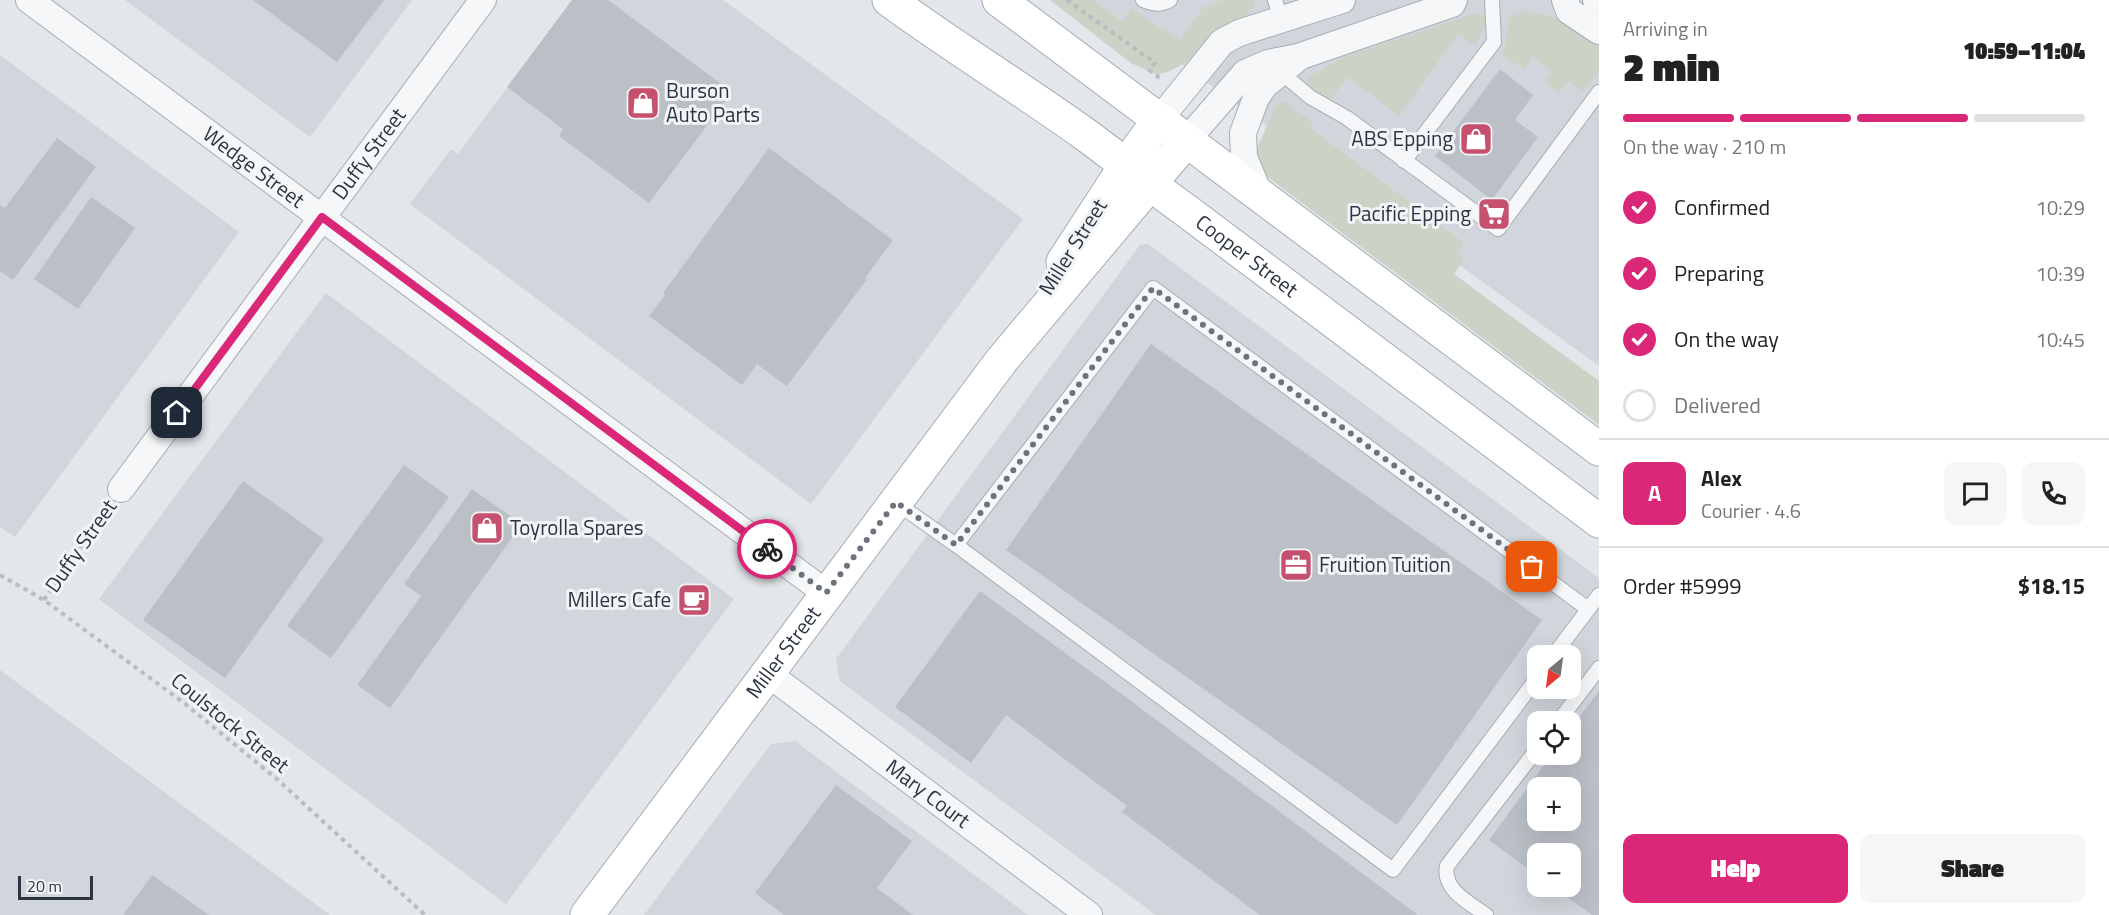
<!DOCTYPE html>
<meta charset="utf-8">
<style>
:root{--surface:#fff;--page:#f6f6f6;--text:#222;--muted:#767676;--line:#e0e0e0;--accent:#db2777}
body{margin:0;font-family:"Titillium Web",sans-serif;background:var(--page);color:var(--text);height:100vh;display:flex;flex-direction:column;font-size:22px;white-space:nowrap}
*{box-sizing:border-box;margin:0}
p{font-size:20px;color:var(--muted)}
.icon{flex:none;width:33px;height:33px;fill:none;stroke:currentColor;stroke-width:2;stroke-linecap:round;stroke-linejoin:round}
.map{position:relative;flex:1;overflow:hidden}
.sheet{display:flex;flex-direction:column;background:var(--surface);width:510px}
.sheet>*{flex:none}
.needle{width:39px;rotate:209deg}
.buttons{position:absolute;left:1527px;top:645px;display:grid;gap:12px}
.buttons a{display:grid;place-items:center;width:54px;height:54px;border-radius:12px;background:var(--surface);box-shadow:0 6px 24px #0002;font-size:30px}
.scale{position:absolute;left:18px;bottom:15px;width:75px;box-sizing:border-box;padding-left:6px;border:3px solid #2c3541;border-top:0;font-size:16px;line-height:21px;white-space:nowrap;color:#2c3541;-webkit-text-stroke:4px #f2f5f7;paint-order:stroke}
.pin{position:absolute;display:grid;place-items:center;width:51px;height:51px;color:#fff;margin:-26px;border-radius:12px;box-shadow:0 3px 9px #0006}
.courier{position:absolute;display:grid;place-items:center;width:60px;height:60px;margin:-30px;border:4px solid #db2777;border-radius:50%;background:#fff;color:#222;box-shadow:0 2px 8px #0007}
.headline em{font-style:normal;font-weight:800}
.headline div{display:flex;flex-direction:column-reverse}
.headline{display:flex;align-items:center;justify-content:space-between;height:102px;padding:0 24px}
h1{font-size:39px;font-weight:800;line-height:45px}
.bar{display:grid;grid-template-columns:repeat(4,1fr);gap:9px 6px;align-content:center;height:72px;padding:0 24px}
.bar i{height:8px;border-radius:4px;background:var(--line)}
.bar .active{background:var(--accent)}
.bar p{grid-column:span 4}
.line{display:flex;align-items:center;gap:15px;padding:0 24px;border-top:2px solid var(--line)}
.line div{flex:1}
.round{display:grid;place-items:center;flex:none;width:63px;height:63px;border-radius:12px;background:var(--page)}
ol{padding:0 24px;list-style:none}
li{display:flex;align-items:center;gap:18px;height:66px}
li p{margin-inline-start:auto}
li .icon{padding:6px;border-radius:50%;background:var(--accent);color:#fff;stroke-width:4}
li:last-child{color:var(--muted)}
li i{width:33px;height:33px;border:3px solid var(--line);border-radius:50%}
.action{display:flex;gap:12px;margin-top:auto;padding:12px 24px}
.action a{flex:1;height:69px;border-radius:12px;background:var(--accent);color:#fff;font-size:24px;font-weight:800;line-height:69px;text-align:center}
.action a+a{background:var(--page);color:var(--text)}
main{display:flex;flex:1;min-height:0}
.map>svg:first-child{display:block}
.built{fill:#d1d6dc;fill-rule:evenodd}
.green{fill:#cad3c5}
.building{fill:#bac0c6;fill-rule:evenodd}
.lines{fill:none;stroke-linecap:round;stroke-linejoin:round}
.lane-casing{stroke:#a8adb4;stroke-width:16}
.street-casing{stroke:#a8adb4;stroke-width:28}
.secondary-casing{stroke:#a8adb4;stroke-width:35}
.primary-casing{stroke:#a3acb5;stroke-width:35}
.path{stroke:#b9bdc1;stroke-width:4;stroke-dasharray:4.5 4.5;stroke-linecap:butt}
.lane{stroke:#f5f7f8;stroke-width:14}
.street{stroke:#f5f7f8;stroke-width:26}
.secondary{stroke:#fff;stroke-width:33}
.primary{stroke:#fff;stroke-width:33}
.done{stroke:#6c737c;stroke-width:6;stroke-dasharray:0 10.8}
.route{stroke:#db2777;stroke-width:8}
.labels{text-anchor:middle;stroke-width:6;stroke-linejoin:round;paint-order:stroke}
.poi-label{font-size:21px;fill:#2c3541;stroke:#f2f5f7;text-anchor:start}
.street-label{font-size:21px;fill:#2c3541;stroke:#f2f5f7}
</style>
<main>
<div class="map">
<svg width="1599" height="915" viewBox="0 0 1599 915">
<rect width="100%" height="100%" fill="#e3e6ea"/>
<!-- built -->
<g class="built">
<path d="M 125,0 L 412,0 L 310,137 Z"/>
<path d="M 572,0 L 723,0 L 1023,219 L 811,504 L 410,204 L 451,149 L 458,154 Z"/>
<path d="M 1093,0 L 1599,0 L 1599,366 L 1122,21 Z"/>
<path d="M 0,55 L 239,232 L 15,537 L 0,527 Z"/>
<path d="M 1148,244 L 1599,578 L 1599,915 L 1156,915 L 840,681 L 836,659 L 1140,245 ZM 1538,656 L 1570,656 L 1570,688 L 1538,688 ZM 1538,722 L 1570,722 L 1570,754 L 1538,754 ZM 1538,788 L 1570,788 L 1570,820 L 1538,820 ZM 1538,854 L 1570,854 L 1570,886 L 1538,886 Z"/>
<path d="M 326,293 L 734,599 L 506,904 L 99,599 Z"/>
<path d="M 0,670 L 330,915 L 0,915 Z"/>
<path d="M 795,741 L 1028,915 L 644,915 L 771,744 Z"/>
</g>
<!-- green -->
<g class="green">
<path d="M 1050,0 L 1093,0 L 1122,21 L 1132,8 L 1163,30 L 1164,29 L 1180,40 L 1204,7 L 1223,0 L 1256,0 C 1249,20 1232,19 1217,32 C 1193,51 1190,67 1157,75 L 1131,63 Z"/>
<path d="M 1523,11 C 1556,16 1573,23 1599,44 L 1599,72 L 1583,91 L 1568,81 L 1558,94 L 1546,81 L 1552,72 L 1533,57 L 1525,70 L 1502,55 L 1507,36 L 1508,18 Z"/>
<path d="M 1476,13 L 1485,17 L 1485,25 L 1476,46 L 1458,34 L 1399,116 L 1348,77 L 1329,101 L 1307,85 L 1307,78 L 1344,57 Z"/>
<path d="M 1284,101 L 1313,122 L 1310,128 L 1463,242 L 1456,252 L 1464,258 L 1454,274 L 1599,381 L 1599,425 L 1266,176 L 1256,151 L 1275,107 Z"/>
</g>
<!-- building -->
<g class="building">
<path d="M 253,0 L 384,0 L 337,62 Z"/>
<path d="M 572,0 L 608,0 L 732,92 L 649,203 L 559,136 L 563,129 L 507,87 Z"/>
<path d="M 1500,69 L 1533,95 L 1515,120 L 1538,137 L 1492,200 L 1435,156 Z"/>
<path d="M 57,138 L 96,167 L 13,280 L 0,271 L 0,205 L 5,208 Z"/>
<path d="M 769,148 L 893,240 L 865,278 L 867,279 L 787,386 L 757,364 L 742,385 L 649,316 L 665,295 L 663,293 Z"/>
<path d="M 91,197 L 135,228 L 78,309 L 34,279 Z"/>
<path d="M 1151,344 L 1542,620 L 1397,825 L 1006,550 Z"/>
<path d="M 404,465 L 449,497 L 331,658 L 287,626 Z"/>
<path d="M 243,481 L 324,539 L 225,678 L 143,620 Z"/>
<path d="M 472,489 L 522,524 L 390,708 L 357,685 L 421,596 L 404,584 Z"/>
<path d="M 980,591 L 1119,692 L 1418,915 L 1260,915 L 1122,812 L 1127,806 L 1006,715 L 971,763 L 895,707 Z"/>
<path d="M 1599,691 L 1599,915 L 1592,915 L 1552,886 L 1570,886 L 1570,854 L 1538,854 L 1538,876 L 1489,840 L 1552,754 L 1570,754 L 1570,729 ZM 1538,788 L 1570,788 L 1570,820 L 1538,820 Z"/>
<path d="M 836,785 L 912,841 L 877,888 L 913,915 L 784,915 L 755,893 Z"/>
<path d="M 152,875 L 209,915 L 123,915 Z"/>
</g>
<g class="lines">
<!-- lane casing -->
<g class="lane-casing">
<g id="lane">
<path d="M 1143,0 C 1153,4 1160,6 1170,0"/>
<path d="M 1275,0 L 1281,19"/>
<path d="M 1277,69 L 1310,97 L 1347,118 L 1498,229 L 1599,92"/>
<path d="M 1404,161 L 1494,42 L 1492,0"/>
<path d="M 895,502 L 956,545 L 1393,870 L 1538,677"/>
<path d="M 956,545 L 1153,288 L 1588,609"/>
<path d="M 1553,656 L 1599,595"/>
<path d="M 1558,722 L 1599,668"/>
<path d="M 1486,915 C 1470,903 1442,890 1447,866 L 1538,748"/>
</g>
</g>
<!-- street casing -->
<g class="street-casing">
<g id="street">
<path id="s1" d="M 29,0 L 826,593"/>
<path d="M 1565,0 L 1569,11 L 1599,31"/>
<path d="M 1596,0 L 1599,2"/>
<path d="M 1159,120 L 1222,42 L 1239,33 L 1342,0"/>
<path d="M 1186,141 L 1245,73 L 1268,63 L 1298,57 L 1452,4 L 1454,0"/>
<path d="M 1261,198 L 1244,157 L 1243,133 L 1256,98 L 1264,86 L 1298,58"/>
<path id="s2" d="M 121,489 L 483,0"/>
<path id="s3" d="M 767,673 L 1089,915"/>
</g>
</g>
<!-- secondary casing -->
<g class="secondary-casing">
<g id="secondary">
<path d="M 1063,262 L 1126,165"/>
<path id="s4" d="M 587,915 L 1002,360 L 1149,185"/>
</g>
</g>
<!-- primary casing -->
<g class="primary-casing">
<g id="primary">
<path id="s5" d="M 889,0 C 953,47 1021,88 1086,135 C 1120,160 1153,187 1188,212 L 1599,521"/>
<path d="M 999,0 L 1599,449"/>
<path d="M 1126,165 L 1159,120"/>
<path d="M 1149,185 L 1186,141"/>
</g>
</g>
<!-- path -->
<g class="path">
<path d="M 1067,0 L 1155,63 L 1149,70 L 1161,79"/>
<path d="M 0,575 L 44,600 L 184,703 L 278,780 L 425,915"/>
<path d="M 44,600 L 107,509"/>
</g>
<!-- lane -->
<use href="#lane" class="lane"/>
<!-- street -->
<use href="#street" class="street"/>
<!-- secondary -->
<use href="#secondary" class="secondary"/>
<!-- primary -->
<use href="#primary" class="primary"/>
</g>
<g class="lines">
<!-- done -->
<path class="done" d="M 767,549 L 826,593 L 896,502 L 956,545 L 1153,288 L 1532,567"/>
<!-- route -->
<path class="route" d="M 177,413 L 322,217 L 767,549"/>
</g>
<!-- icons -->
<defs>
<g id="shop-square" transform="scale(1.725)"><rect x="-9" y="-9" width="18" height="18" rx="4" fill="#c5516e" stroke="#f2f5f7"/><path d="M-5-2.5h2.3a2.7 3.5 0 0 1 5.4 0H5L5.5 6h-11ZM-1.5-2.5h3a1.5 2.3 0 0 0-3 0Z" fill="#fff"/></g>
<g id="supermarket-square" transform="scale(1.725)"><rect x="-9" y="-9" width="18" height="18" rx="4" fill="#c5516e" stroke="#f2f5f7"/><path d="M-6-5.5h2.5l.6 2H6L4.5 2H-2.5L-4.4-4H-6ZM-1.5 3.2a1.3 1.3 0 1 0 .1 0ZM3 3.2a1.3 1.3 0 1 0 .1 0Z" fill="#fff"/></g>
<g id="office-square" transform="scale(1.725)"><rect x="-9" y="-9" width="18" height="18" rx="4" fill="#c5516e" stroke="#f2f5f7"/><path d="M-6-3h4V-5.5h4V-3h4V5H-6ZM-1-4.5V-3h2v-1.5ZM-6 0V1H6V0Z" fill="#fff"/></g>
<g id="cafe-square" transform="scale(1.725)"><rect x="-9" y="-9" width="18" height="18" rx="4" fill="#c5516e" stroke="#f2f5f7"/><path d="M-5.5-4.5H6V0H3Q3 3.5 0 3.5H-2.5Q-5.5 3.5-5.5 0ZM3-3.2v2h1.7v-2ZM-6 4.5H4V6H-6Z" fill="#fff"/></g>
</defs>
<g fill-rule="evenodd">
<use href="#shop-square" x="643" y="103"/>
<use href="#shop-square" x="1476" y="139"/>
<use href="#supermarket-square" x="1494" y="214"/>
<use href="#shop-square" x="487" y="528"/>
<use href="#office-square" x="1296" y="565"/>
<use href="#cafe-square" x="694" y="600"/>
</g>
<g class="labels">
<!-- poi labels -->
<g class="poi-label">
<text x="666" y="98">Burson<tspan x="666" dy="24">Auto Parts</tspan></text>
<text x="1453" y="146" text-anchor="end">ABS Epping</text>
<text x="1471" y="221" text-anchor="end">Pacific Epping</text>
<text x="510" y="535">Toyrolla Spares</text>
<text x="1319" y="572">Fruition Tuition</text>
<text x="671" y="607" text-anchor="end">Millers Cafe</text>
</g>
<!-- street labels -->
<g class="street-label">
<text dy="7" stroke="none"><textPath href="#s2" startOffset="417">Duffy Street</textPath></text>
<text dy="7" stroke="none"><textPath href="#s1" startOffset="280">Wedge Street</textPath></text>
<text transform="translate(1073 247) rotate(-58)" y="7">Miller Street</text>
<text dy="7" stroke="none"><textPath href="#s5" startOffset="440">Cooper Street</textPath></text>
<text transform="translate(81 546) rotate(-55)" y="7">Duffy Street</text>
<text dy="7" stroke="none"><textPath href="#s4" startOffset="328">Miller Street</textPath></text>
<text transform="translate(230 723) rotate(39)" y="7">Coulstock Street</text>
<text dy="7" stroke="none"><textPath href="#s3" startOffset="201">Mary Court</textPath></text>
</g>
</g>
</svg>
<div class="buttons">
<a><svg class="needle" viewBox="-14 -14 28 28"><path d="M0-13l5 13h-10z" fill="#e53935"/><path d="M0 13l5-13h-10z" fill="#767676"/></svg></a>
<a><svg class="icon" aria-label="locate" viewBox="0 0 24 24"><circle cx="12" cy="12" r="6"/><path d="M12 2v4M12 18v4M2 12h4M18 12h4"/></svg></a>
<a>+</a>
<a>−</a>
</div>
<div class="scale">20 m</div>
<div class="pin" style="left:1532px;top:567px;background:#ea580c"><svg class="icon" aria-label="bag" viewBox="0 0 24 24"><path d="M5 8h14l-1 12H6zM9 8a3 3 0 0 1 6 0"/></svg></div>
<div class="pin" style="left:177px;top:413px;background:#1f2937"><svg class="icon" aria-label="home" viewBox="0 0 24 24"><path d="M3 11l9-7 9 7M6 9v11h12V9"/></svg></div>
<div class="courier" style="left:767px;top:549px"><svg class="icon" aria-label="bike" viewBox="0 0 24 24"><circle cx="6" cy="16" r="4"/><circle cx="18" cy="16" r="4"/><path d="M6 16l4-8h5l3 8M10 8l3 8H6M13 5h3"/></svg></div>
</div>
<section class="sheet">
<div class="headline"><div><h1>2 min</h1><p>Arriving in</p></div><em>10:59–11:04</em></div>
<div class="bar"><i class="active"></i><i class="active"></i><i class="active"></i><i></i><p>On the way · 210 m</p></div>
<ol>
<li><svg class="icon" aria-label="check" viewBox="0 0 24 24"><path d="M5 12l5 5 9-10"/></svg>Confirmed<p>10:29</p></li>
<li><svg class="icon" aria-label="check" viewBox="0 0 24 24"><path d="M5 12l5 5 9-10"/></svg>Preparing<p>10:39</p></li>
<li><svg class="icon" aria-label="check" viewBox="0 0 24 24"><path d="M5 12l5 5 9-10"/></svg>On the way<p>10:45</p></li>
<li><i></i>Delivered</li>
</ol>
<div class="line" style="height:108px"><b class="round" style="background:var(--accent);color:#fff">A</b><div><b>Alex</b><p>Courier · 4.6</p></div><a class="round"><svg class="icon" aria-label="chat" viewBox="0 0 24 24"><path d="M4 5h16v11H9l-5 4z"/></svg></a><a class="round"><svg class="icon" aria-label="phone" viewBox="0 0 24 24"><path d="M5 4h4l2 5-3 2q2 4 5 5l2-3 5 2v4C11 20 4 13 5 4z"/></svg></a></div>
<div class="line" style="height:78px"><div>Order #5999</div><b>$18.15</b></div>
<div class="action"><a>Help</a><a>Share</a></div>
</section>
</main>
